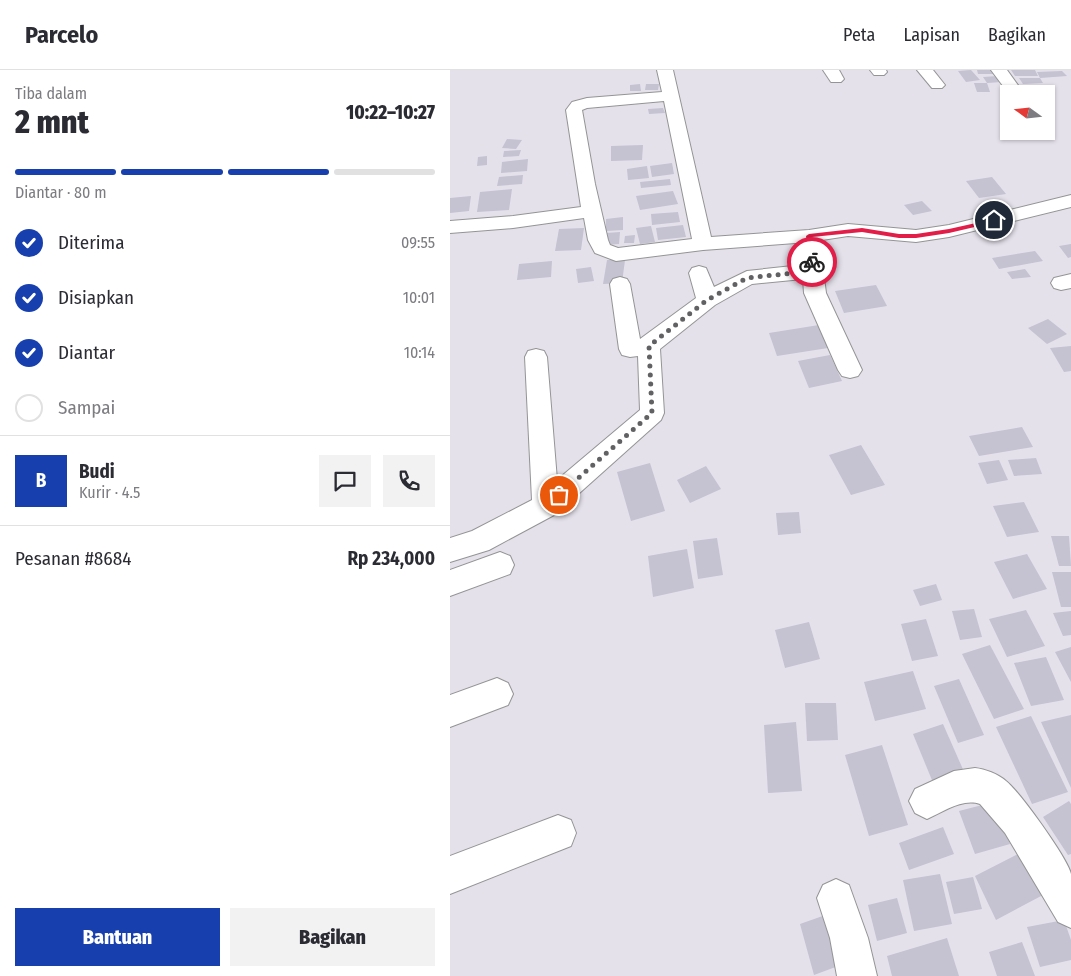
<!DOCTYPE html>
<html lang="id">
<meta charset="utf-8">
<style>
:root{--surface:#fff;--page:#f2f2f3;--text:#2b2b33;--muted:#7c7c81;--line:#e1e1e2;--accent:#173fae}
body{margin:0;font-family:"Fira Sans Condensed",sans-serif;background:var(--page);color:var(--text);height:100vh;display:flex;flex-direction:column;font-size:19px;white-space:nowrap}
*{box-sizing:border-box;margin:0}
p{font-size:16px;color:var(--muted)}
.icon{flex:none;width:28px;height:28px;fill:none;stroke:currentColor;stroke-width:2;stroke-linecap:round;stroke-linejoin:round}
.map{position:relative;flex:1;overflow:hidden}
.side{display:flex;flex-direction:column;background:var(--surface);width:450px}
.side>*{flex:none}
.needle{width:32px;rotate:285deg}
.fabs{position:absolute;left:550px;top:15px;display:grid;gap:10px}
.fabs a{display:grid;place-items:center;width:55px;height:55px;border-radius:0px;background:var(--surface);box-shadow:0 1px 4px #0004;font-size:25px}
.pin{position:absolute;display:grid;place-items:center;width:42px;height:42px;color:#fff;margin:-21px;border:2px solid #fff;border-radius:50%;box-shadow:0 1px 5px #0007}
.courier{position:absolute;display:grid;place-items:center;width:50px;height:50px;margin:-25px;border:4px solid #e11d48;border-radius:50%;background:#fff;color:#222;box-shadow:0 1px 6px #0007}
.summary em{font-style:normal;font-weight:800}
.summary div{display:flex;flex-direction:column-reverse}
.summary{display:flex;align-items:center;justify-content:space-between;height:85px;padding:0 15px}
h1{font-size:32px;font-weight:800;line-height:38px}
.bar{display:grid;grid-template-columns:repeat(4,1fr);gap:8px 5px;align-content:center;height:60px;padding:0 15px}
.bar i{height:6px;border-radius:4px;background:var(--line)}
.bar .active{background:var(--accent)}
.bar p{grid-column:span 4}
.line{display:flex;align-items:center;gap:12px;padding:0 15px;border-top:1px solid var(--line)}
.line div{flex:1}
.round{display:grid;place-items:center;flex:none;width:52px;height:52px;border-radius:0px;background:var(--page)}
ol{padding:0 15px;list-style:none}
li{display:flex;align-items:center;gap:15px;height:55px}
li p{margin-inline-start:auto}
li .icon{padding:5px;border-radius:50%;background:var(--accent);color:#fff;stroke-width:4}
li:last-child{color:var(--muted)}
li i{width:28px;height:28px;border:2px solid var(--line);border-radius:50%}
.primary-button{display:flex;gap:10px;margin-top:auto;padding:10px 15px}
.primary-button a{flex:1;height:58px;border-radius:0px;background:var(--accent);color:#fff;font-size:20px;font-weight:800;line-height:58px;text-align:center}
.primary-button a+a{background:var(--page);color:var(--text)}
header{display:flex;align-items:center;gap:30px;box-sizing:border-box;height:70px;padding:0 25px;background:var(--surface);border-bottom:1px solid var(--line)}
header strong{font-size:24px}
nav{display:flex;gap:28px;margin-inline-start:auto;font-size:18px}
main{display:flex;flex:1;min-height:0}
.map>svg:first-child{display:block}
.building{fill:#c5c2d1}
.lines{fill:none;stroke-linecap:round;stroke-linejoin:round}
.minor-casing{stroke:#949494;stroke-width:2}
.minor{fill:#fff;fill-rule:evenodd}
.route{fill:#e11d48}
.done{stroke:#616063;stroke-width:5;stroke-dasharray:0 9}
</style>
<header>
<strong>Parcelo</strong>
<nav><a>Peta</a><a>Lapisan</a><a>Bagikan</a></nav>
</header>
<main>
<section class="side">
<div class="summary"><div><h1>2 mnt</h1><p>Tiba dalam</p></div><em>10:22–10:27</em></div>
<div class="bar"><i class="active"></i><i class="active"></i><i class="active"></i><i></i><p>Diantar · 80 m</p></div>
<ol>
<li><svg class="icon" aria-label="check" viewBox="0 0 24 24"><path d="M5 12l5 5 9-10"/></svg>Diterima<p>09:55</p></li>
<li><svg class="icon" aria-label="check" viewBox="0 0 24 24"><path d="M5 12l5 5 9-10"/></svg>Disiapkan<p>10:01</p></li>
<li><svg class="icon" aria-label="check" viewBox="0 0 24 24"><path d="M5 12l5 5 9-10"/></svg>Diantar<p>10:14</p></li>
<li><i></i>Sampai</li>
</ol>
<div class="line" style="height:90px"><b class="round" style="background:var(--accent);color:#fff">B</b><div><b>Budi</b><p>Kurir · 4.5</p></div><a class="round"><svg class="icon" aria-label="chat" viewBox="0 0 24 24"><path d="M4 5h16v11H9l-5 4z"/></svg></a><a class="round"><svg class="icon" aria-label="phone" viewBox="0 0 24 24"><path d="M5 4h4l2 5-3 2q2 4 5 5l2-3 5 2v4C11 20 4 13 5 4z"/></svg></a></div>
<div class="line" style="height:65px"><div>Pesanan #8684</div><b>Rp 234,000</b></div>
<div class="primary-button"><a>Bantuan</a><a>Bagikan</a></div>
</section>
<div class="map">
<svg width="621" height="906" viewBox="0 0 621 906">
<rect width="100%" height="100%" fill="#e5e1eb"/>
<!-- building -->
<g class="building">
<path d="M 521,0 L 530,10 L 516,12 L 508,1 Z"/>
<path d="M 527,0 L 543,0 L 545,4 L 528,4 Z"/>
<path d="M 561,0 L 585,0 L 588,6 L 565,6 Z"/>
<path d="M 612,1 L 617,6 L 590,8 L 587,2 Z"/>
<path d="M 548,6 L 552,12 L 537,13 L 533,7 Z"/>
<path d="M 569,8 L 590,8 L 593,13 L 573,14 Z"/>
<path d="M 524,13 L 537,13 L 540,22 L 527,22 Z"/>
<path d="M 190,14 L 191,21 L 180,21 L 180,15 Z"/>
<path d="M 196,14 L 209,14 L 208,20 L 195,20 Z"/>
<path d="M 213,38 L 215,43 L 199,44 L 198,39 Z"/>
<path d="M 57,69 L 72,70 L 66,79 L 52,78 Z"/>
<path d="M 193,75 L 192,90 L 161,91 L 161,76 Z"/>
<path d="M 71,80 L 69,86 L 53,87 L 54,81 Z"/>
<path d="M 37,86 L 37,95 L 27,96 L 28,87 Z"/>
<path d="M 78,89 L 77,101 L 51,103 L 52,92 Z"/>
<path d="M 222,93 L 224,104 L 202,107 L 200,96 Z"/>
<path d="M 197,96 L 199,108 L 178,110 L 177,99 Z"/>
<path d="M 73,105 L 72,114 L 47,116 L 49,107 Z"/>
<path d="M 542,107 L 556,124 L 529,128 L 516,111 Z"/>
<path d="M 220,109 L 221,115 L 191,118 L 190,112 Z"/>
<path d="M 62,119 L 59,140 L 27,142 L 30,122 Z"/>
<path d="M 223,121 L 228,134 L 190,140 L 186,126 Z"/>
<path d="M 21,126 L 19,141 L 0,143 L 0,128 Z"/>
<path d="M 472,131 L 482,141 L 463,145 L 454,135 Z"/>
<path d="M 228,142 L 230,152 L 202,155 L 201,144 Z"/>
<path d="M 173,147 L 173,160 L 156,161 L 156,149 Z"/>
<path d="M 233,155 L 236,167 L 208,170 L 206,158 Z"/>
<path d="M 201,156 L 205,172 L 190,174 L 186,158 Z"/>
<path d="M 134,158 L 131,180 L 105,181 L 109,159 Z"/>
<path d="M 170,162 L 169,174 L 155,175 L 156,163 Z"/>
<path d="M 185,165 L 184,173 L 174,173 L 175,166 Z"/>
<path d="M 621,174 L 621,187 L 618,188 L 609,176 Z"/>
<path d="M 585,181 L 593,191 L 549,199 L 542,188 Z"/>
<path d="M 157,190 L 175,190 L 172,213 L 153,214 Z"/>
<path d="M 102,191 L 101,207 L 67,210 L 69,194 Z"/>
<path d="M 141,197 L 144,211 L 128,213 L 126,199 Z"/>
<path d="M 575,199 L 581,207 L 562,209 L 557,202 Z"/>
<path d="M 426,215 L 437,236 L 394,243 L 385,221 Z"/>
<path d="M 598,249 L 617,264 L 597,274 L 578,258 Z"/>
<path d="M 369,255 L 378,278 L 327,286 L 319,263 Z"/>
<path d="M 621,276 L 621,301 L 614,302 L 600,278 Z"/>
<path d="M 380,285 L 392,311 L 359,318 L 348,291 Z"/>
<path d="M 572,357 L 583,377 L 529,386 L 519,366 Z"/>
<path d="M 411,375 L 435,415 L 401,425 L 379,385 Z"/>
<path d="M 586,388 L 592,404 L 564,406 L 558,390 Z"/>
<path d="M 549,390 L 558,410 L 537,414 L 528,393 Z"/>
<path d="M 200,393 L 215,441 L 181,451 L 167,402 Z"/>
<path d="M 256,396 L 271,419 L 240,433 L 227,410 Z"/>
<path d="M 574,432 L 589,462 L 557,467 L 543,436 Z"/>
<path d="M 349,442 L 351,463 L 328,465 L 326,443 Z"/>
<path d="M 601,466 L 619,466 L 621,496 L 609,496 Z"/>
<path d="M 267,468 L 273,505 L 248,509 L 243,471 Z"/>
<path d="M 237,479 L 244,518 L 203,527 L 198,486 Z"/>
<path d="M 577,484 L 597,519 L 563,529 L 544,492 Z"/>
<path d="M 602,502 L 621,502 L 621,537 L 611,537 Z"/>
<path d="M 486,514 L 492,530 L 470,536 L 463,520 Z"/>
<path d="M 524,539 L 532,567 L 510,570 L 502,541 Z"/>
<path d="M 576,540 L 595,576 L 557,587 L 539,549 Z"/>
<path d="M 621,541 L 621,565 L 613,566 L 603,543 Z"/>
<path d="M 476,549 L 488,586 L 462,591 L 451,554 Z"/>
<path d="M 359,552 L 370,589 L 335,598 L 325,560 Z"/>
<path d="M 540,575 L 574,639 L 544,649 L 512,584 Z"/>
<path d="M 621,577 L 621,612 L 605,582 Z"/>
<path d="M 596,587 L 614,630 L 581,636 L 564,593 Z"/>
<path d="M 463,601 L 476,639 L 425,651 L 414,612 Z"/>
<path d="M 509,609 L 534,665 L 508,673 L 484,616 Z"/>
<path d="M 355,633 L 386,633 L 388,670 L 357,671 Z"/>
<path d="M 621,645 L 621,718 L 591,652 Z"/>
<path d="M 581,646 L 618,722 L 582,734 L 546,657 Z"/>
<path d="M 346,652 L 352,721 L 318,723 L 314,655 Z"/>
<path d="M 493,654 L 515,704 L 484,715 L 463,664 Z"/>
<path d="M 432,675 L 458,755 L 419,766 L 395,685 Z"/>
<path d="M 619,731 L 621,734 L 621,784 L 618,785 L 593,747 Z"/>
<path d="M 544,732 L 560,774 L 525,784 L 509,741 Z"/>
<path d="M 493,757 L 504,784 L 459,800 L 449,773 Z"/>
<path d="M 570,783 L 593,825 L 546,850 L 525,806 Z"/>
<path d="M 490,804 L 502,854 L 464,861 L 453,810 Z"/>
<path d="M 523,807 L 532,839 L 504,844 L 496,812 Z"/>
<path d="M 447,828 L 457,863 L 427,871 L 418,835 Z"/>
<path d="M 384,842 L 399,892 L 364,905 L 350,854 Z"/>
<path d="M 614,850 L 621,870 L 621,890 L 590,897 L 577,857 Z"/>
<path d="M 497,868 L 509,906 L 442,906 L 437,886 Z"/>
<path d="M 572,872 L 585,906 L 547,906 L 539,882 Z"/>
</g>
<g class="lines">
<!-- minor casing -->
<g class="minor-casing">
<g id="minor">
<path d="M 207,0 L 223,0 L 261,167 L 359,160 L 398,154 L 466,160 L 499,155 L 621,125 L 621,137 L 499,167 L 466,172 L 398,166 L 359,172 L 253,180 L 166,191 L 145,183 L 138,170 L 134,148 L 63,158 L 0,163 L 0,151 L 63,146 L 131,137 L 116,40 L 122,32 L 137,28 L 212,22 ZM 214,31 L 242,169 L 168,178 L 160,175 L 158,170 L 145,114 L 132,40 L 137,38 Z"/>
<path d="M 373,0 L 389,0 L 394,9 L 391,12 L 381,12 Z"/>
<path d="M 420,0 L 436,0 L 437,2 L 434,5 L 424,5 Z"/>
<path d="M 467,0 L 483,0 L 495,15 L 492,18 L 482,18 Z"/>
<path d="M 541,0 L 557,0 L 573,22 L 572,24 L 559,24 Z"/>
<path d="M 361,179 L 368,181 L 371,185 L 376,223 L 412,300 L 408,306 L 400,308 L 392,306 L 388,300 L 354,223 L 353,209 L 302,214 L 265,235 L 210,279 L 214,343 L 211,350 L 106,444 L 39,480 L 0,492 L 0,468 L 22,461 L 82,430 L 75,287 L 78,281 L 86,279 L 94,281 L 97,287 L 107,410 L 190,340 L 188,286 L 180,287 L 172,285 L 169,279 L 160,214 L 163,209 L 170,207 L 177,209 L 180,214 L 190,269 L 246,228 L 239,203 L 242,198 L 249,196 L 256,198 L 264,217 L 297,201 L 352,195 L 351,185 L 354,181 Z"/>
<path d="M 621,204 L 621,218 L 611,220 L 604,218 L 601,213 L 604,208 Z"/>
<path d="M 50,482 L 60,486 L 64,495 L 60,504 L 0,526 L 0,500 Z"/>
<path d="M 47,608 L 58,613 L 63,624 L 58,635 L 0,657 L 0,625 Z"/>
<path d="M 525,698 C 535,699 548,704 556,711 C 570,722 618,789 621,804 C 621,821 621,841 621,858 L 608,852 L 555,763 L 530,734 C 512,728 493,742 477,749 L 465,743 L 459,731 L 465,719 L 504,701 Z"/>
<path d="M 108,745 L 121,750 L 126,763 L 121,776 L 0,824 L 0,786 Z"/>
<path d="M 386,809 L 399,815 L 418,868 L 427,906 L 387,906 L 380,868 L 367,828 L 373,815 Z"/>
</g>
</g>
<!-- minor -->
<use href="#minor" class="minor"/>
</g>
<!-- route -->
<path class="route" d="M 544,149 L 546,152 L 499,163 L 466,168 L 449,168 L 412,162 L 362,167 L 365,192 L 362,194 L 359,192 L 356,166 L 359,164 L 412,158 L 449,164 L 466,164 L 499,159 Z"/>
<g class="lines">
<!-- done -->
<path class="done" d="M 109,425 L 202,343 L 199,276 L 257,230 L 297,208 L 362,201 L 362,192"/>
</g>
</svg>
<div class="fabs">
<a><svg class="needle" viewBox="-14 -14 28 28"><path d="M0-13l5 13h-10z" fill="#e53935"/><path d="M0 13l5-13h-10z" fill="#7c7c81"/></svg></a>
</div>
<div class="pin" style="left:109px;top:425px;background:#ea580c"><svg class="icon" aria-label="bag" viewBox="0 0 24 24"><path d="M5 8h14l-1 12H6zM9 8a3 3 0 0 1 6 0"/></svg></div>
<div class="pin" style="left:544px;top:150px;background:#1f2937"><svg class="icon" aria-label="home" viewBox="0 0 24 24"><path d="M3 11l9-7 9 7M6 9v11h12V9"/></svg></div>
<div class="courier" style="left:362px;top:192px"><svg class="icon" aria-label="bike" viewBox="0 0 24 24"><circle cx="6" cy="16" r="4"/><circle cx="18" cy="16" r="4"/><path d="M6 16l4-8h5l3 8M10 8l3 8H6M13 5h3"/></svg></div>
</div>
</main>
